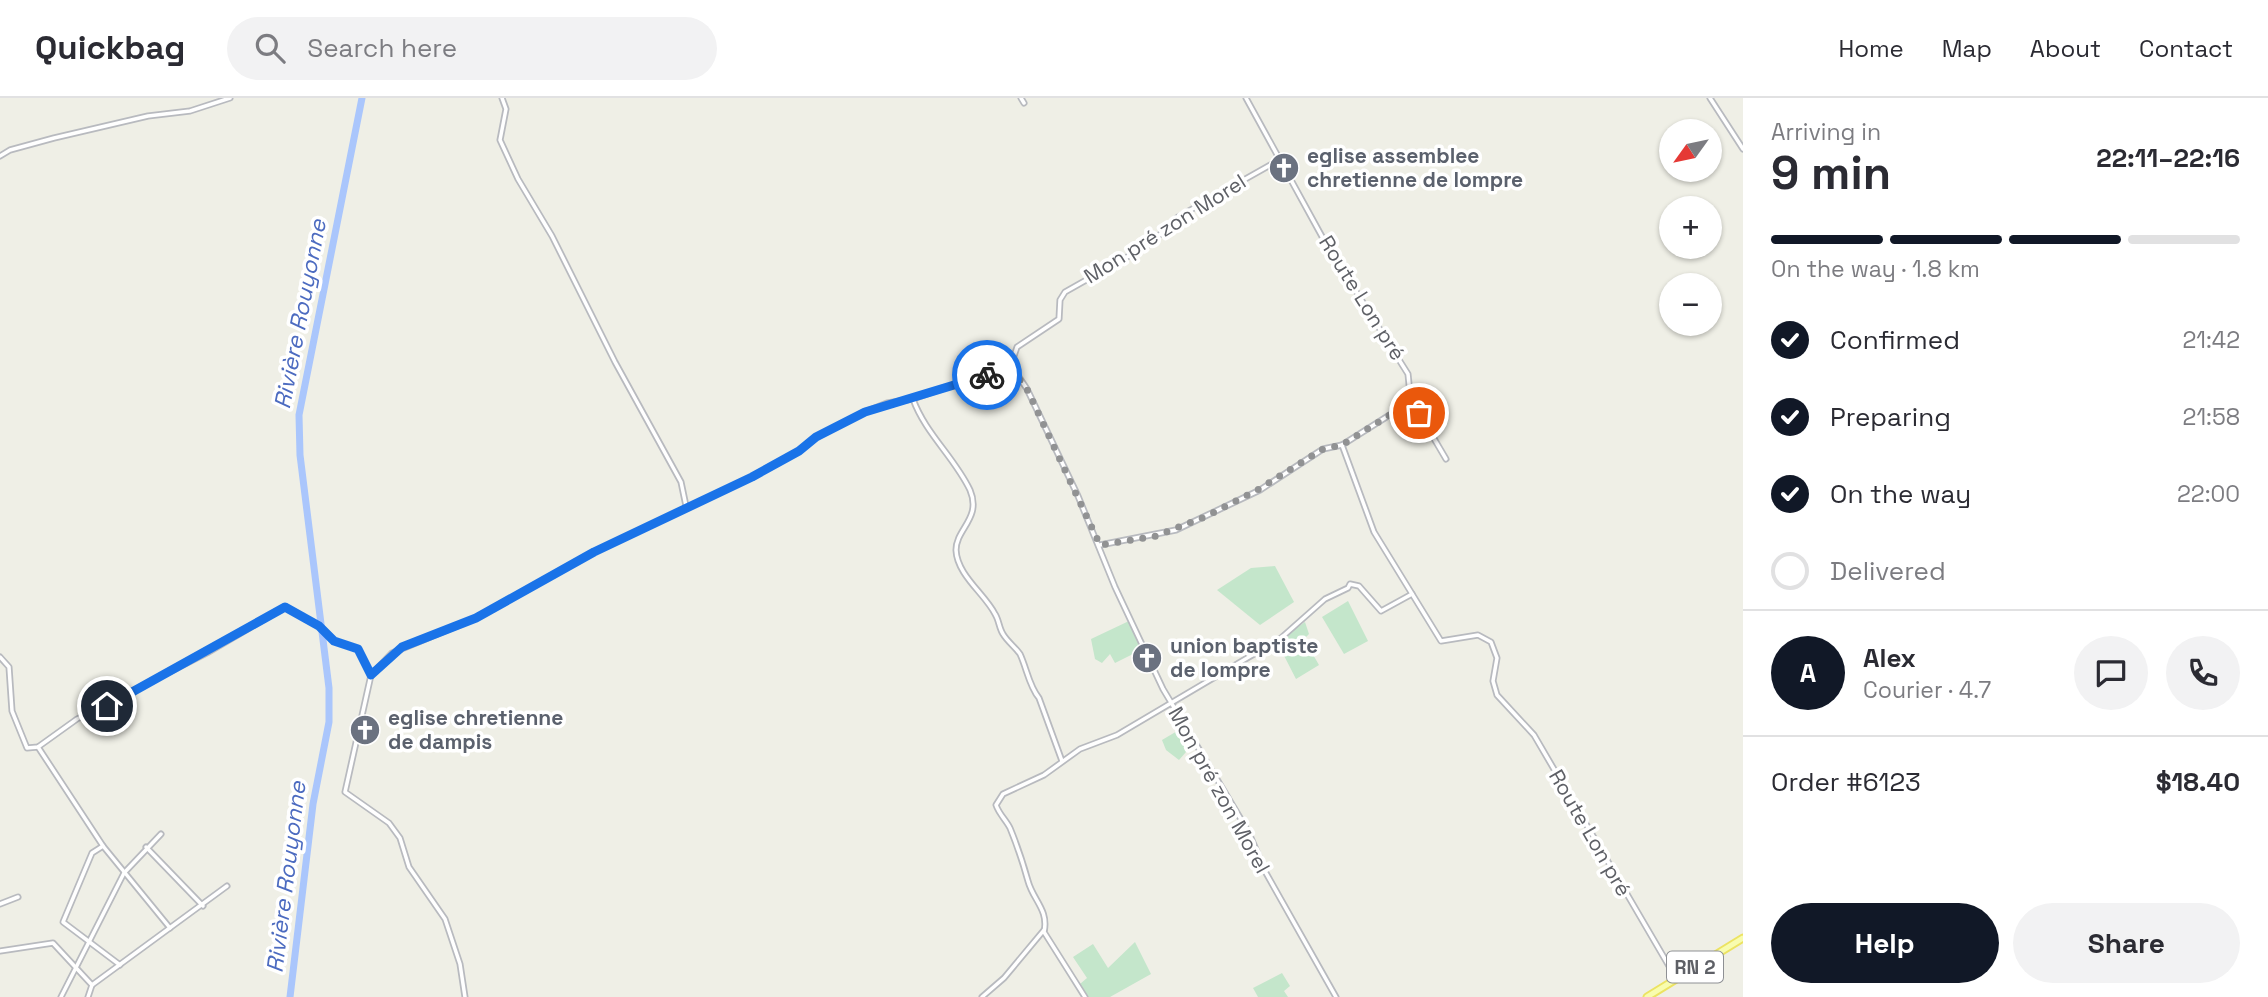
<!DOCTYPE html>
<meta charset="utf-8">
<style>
:root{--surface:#fff;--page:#f2f2f3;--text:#2b2b33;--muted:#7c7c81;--line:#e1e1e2;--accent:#111827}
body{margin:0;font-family:"Space Grotesk",sans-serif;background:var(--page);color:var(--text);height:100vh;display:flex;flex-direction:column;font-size:26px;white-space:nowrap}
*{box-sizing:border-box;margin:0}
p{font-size:23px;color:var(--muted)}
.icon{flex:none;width:38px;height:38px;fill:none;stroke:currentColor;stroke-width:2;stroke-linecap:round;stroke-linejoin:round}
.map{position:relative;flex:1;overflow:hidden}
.panel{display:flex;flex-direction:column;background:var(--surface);width:525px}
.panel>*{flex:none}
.needle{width:46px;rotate:237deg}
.buttons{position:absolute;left:1659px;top:21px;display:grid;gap:14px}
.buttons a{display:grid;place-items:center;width:63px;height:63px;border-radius:50%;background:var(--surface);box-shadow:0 2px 5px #0004;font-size:35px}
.pin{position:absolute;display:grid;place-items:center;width:60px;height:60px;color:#fff;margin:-30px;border:4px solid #fff;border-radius:50%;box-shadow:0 2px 7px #0007}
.courier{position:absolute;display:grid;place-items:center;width:70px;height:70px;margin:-35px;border:5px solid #1a73e8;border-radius:50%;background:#fff;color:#222;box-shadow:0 2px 9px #0007}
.head em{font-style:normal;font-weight:700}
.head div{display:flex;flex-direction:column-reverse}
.head{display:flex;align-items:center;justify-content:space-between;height:119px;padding:0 28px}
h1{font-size:46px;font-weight:700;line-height:52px}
.bar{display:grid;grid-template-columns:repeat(4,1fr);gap:10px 7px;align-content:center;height:84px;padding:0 28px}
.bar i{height:9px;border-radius:5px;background:var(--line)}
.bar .selected{background:var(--accent)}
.bar p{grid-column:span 4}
.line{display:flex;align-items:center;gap:18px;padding:0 28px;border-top:2px solid var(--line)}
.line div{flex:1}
.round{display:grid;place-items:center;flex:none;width:74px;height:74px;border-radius:37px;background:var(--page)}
ol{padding:0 28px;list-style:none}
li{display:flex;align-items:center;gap:21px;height:77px}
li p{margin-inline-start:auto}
li .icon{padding:7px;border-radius:50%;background:var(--accent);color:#fff;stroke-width:4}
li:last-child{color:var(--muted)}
li i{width:38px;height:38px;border:4px solid var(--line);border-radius:50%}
.cta{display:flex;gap:14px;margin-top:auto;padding:14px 28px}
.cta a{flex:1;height:80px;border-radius:42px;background:var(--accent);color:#fff;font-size:28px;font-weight:700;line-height:80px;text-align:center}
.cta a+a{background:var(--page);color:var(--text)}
header{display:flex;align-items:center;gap:42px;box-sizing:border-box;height:98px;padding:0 35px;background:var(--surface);border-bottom:2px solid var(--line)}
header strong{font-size:33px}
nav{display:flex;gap:38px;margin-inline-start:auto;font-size:24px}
.search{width:490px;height:63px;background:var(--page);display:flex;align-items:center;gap:18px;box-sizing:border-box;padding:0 24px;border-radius:38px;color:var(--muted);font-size:26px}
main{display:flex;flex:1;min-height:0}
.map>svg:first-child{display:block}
.green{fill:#c4e6cb}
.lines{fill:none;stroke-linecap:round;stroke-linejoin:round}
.river{stroke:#aac6fc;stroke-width:7}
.street-casing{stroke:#b8babf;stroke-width:7}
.primary-casing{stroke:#ece362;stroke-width:9}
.street{stroke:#fff;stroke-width:3.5}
.primary{stroke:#f8fcaf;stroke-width:5}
.done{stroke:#919293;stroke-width:7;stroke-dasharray:0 12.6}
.route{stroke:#1a73e8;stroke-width:9}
.labels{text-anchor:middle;stroke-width:7;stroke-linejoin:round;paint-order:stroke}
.shield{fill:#fff;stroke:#8e9094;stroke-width:2}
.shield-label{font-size:19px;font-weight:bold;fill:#5e6066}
.worship-label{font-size:21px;font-weight:bold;fill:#5b616d;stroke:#fff;text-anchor:start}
.street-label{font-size:21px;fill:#5e6066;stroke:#fff}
.water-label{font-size:23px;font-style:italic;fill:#4c6bc0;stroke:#fff}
</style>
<header>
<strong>Quickbag</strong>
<div class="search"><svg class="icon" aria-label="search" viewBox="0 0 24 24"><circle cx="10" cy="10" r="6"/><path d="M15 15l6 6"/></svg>Search here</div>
<nav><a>Home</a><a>Map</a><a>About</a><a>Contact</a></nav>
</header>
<main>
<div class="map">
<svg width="1743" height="899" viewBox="0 0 1743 899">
<rect width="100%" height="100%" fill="#efefe6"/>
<!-- green -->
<g class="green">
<path d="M 1275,468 L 1294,504 L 1260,527 L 1217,492 L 1251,470 Z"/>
<path d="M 1348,503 L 1368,543 L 1344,556 L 1322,519 Z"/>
<path d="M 1129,523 L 1143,551 L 1115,565 L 1110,556 L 1102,565 L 1095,561 L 1091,541 Z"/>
<path d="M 1305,524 L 1309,536 L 1304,541 L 1319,567 L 1296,581 L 1277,544 Z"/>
<path d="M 1184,629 L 1193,646 L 1179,662 L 1166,652 L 1162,642 Z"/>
<path d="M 1135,844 L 1151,876 L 1110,899 L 1087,899 L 1080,886 L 1087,880 L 1073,859 L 1093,846 L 1108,870 Z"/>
<path d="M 1282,875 L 1290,888 L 1284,893 L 1288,899 L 1258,899 L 1253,890 Z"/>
</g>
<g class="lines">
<!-- river -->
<path class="river" d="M 290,899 L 313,706 L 329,624 L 329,590 L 300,357 L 299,317 L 362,0"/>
<!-- street casing -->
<g class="street-casing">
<g id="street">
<path d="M 502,0 L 506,11 L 500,42 L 518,81 L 552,138 L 615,264 L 681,384 L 686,408"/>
<path d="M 1021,0 L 1024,5"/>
<path d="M 1246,0 L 1325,144 L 1408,276 L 1410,296 L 1407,306 L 1342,347 L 1374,434 L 1441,543 L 1478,537 L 1491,544 L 1497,560 L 1493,583 L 1497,597 L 1534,637 L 1676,880"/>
<path d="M 1710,0 L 1743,51"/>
<path d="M 0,58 L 10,52 L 54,40 L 148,18 L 190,13 L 230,0"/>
<path d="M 1279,62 L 1178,119 L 1150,146 L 1065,194 L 1060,202 L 1059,221 L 1017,249 L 1011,267 L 1027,291 L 1078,398 L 1115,489 L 1163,591 L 1248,733 L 1266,775 L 1336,899"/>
<path d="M 913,301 C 925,335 955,360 970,392 C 982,420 956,431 956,452 C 957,477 985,496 995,516 C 999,522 999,530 1003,536 C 1007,543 1015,549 1020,556 C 1027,571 1029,588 1039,600 L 1062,663"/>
<path d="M 1407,306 L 1419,315 L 1446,361"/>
<path d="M 1100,447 L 1176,432 L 1260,392 L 1323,351 L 1342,347"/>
<path d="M 0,559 L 9,569 L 12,613 L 27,650 L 38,649 L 77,621 L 207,555 L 285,509 L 319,528 L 334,543 L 358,551 L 371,577"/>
<path d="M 38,649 L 103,748 L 170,830"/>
<path d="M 103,748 L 92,755 L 63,824 L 120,867"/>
<path d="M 146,749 L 203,808"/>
<path d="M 0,806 L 18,799"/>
<path d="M 0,853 L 53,845 L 92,887 L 88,899"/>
<path d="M 92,887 L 227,788"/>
<path d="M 61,899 L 124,775 L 161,736"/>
<path d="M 465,899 L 460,866 L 445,821 L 409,769 L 400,740 L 389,725 L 345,694 L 371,577 L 392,555 L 476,520 L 594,454 L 752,379 L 799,353 L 816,339 L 865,314 L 887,305 L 913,301 L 970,281 L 1013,273"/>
<path d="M 982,899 L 1004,880 L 1044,832"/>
<path d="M 1085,899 L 1044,834 C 1049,812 1033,802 1028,783 C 1023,765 1017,747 1010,730 C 1006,722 999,716 996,707 L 1003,696 L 1044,677 L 1080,651 L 1117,637 L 1281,540 L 1325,501 L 1348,490 L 1350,486 L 1359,488 L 1381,513 L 1412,496"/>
</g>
</g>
<!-- primary casing -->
<g class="primary-casing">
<path id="primary" d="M 1647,899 L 1743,840"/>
</g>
<!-- street -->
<use href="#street" class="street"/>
<!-- primary -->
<use href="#primary" class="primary"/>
</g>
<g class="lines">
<!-- done -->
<path class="done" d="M 987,277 L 1013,273 L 1027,291 L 1100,447 L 1156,438 L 1207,418 L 1259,391 L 1323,351 L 1342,347 L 1407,306 L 1419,315"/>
<!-- route -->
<path class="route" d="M 107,608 L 285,509 L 319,528 L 334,543 L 358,551 L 371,577 L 402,549 L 476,520 L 594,454 L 752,379 L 799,353 L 816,339 L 865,314 L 987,277"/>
</g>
<!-- icons -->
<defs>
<g id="church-disc" transform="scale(1.575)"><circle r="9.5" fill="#6b7280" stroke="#fff"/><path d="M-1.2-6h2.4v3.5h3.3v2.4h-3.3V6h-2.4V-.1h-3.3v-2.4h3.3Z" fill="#fff"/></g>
</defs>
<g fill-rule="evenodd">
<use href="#church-disc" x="1284" y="70"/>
<use href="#church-disc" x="1147" y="560"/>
<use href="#church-disc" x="365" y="632"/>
</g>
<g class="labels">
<!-- shield labels -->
<rect class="shield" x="1667" y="853.5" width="56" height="31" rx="5"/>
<g class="shield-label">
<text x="1695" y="876">RN 2</text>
</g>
<!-- worship labels -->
<g class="worship-label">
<text x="1307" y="65">eglise assemblee<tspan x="1307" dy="24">chretienne de lompre</tspan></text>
<text x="1170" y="555">union baptiste<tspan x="1170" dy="24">de lompre</tspan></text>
<text x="388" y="627">eglise chretienne<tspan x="388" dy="24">de dampis</tspan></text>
</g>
<!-- street labels -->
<g class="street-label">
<text transform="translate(1165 131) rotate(-32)" y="7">Mon pré zon Morel</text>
<text transform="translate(1362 200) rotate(58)" y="7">Route Lon pré</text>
<text transform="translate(1219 692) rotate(61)" y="7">Mon pré zon Morel</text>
<text transform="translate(1590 735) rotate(60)" y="7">Route Lon pré</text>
</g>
<!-- water labels -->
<g class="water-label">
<text transform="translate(300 216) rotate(-79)" y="8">Rivière Rouyonne</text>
<text transform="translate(286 779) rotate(-83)" y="8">Rivière Rouyonne</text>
</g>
</g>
</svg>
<div class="buttons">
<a><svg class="needle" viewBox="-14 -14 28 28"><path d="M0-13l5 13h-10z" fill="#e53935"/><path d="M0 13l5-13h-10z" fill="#7c7c81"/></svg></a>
<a>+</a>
<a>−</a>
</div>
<div class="pin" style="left:1419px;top:315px;background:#ea580c"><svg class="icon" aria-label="bag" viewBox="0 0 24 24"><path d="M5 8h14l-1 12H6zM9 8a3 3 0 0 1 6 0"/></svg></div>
<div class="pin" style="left:107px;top:608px;background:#1f2937"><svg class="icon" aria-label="home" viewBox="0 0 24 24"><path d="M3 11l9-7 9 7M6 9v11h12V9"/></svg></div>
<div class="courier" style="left:987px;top:277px"><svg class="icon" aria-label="bike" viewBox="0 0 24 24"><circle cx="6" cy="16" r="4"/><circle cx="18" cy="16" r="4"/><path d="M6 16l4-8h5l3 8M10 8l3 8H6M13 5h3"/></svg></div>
</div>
<section class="panel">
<div class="head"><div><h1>9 min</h1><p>Arriving in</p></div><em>22:11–22:16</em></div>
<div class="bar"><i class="selected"></i><i class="selected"></i><i class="selected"></i><i></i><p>On the way · 1.8 km</p></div>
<ol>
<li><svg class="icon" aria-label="check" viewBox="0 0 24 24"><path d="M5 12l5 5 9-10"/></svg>Confirmed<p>21:42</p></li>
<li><svg class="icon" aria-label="check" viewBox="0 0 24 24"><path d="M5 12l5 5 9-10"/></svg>Preparing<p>21:58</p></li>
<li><svg class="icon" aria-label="check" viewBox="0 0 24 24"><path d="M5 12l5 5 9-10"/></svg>On the way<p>22:00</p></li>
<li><i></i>Delivered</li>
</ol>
<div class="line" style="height:126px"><b class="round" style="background:var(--accent);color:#fff">A</b><div><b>Alex</b><p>Courier · 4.7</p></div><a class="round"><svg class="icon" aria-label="chat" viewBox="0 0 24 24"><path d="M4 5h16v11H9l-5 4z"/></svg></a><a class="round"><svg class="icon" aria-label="phone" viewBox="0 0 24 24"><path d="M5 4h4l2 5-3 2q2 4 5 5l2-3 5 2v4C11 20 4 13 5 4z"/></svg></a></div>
<div class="line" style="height:91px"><div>Order #6123</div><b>$18.40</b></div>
<div class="cta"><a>Help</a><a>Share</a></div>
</section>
</main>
